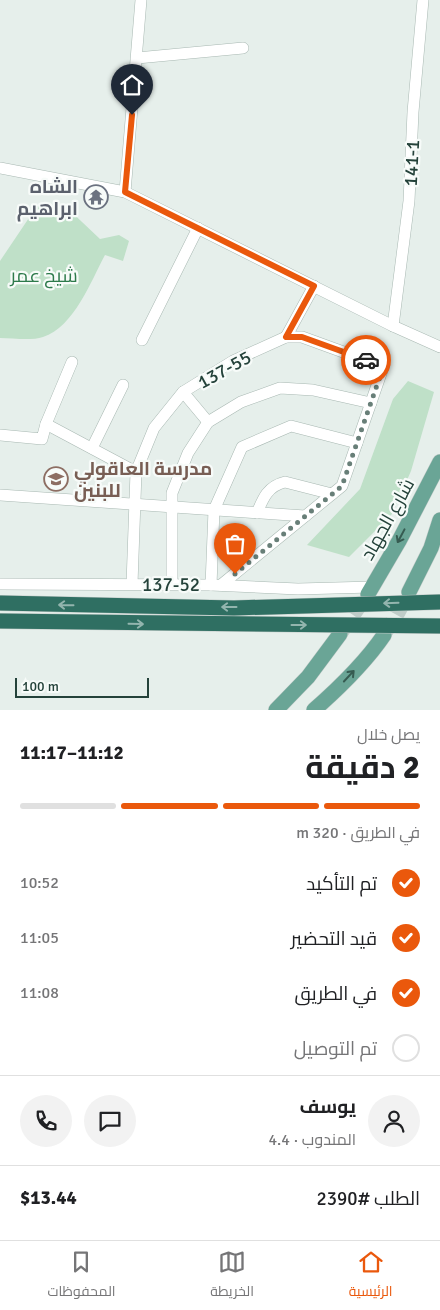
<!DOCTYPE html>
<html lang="ar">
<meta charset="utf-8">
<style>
:root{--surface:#fff;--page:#f2f2f2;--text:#202124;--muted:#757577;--line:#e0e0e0;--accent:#ea580c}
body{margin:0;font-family:Signika,Cairo,sans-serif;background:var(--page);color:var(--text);direction:rtl;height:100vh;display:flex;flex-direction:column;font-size:19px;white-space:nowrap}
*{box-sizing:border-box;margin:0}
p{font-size:16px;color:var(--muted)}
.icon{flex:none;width:28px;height:28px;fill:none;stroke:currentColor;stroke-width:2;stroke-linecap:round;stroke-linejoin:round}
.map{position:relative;height:710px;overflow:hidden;direction:ltr}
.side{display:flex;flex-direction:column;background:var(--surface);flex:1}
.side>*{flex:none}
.scale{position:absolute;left:15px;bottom:12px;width:134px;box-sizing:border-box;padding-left:5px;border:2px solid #24423a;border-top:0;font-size:14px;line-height:18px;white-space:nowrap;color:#24423a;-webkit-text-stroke:4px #f7fbf9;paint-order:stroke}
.pin{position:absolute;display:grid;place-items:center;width:42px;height:42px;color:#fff;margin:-51px -21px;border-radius:50% 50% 50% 0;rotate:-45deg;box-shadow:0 0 5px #0007}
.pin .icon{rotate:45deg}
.courier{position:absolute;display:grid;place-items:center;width:50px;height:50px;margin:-25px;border:4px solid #ea580c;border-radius:50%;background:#fff;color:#222;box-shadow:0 1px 6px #0007}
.headline em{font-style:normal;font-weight:700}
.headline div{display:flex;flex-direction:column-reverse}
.headline{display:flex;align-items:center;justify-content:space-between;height:85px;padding:0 20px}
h1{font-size:32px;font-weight:700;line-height:38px}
.bar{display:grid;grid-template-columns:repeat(4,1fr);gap:8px 5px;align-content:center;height:60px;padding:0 20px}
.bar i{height:6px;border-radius:4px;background:var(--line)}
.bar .active{background:var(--accent)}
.bar p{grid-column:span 4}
.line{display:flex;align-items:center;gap:12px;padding:0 20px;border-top:1px solid var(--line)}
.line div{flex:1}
.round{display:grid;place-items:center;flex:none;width:52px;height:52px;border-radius:26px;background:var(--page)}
ol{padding:0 20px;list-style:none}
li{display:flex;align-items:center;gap:15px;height:55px}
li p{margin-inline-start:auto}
li .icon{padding:5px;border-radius:50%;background:var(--accent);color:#fff;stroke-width:4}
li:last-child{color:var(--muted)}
li i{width:28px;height:28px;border:2px solid var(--line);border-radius:50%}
.menu{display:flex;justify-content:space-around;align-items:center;height:70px;border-top:1px solid var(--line);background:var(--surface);font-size:14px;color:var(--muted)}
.menu a{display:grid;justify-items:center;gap:2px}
.menu .active{color:var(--accent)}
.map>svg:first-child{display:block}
.green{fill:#bfe0c8}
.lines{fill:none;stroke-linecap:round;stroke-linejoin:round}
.major-tunnel{stroke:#bfccc8;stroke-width:15;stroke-dasharray:15 8;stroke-linecap:butt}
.minor-casing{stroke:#a8b8b2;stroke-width:12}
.major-casing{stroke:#c2cac8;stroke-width:16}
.minor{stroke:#fff;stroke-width:11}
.major{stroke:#6aa596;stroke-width:15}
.highway-bridge-casing{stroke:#c2cac8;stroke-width:16;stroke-linecap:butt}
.highway-bridge{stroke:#2f6f62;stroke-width:15}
.oneway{stroke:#365b51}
.oneway2{stroke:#93b5ae}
.done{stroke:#687f78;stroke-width:5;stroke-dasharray:0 9}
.route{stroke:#ea580c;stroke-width:6}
.labels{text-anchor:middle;stroke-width:4.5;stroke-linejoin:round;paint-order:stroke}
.street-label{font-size:19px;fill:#24423a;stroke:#f7fbf9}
.worship-label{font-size:19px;font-weight:bold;fill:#5b616d;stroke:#f7fbf9;text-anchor:end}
.park-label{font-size:19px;fill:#2d7a4b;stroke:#f7fbf9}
.education-label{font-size:19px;font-weight:bold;fill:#785e54;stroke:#f7fbf9;text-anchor:start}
</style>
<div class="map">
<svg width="440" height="710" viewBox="0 0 440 710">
<rect width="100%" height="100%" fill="#e6efeb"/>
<!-- green -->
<g class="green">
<path d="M 63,204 L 100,239 L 119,235 L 129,241 L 123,261 L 105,255 C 91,281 74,327 43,337 C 31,341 13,338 0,338 L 0,261 L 37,206 Z"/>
<path d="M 408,381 L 434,392 L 411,471 L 392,514 L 349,557 L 307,545 L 360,489 L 393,399 Z"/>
</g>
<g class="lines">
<!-- major-tunnel -->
<g class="major-tunnel">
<path d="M 340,634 L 367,595"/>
<path d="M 384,634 L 396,616 L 408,594"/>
</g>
<!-- minor casing -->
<g class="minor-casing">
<g id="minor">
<path d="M 137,58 L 243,48"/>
<path d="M 0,168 L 125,192 L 393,326 L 440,347"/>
<path d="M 125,192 L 141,0"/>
<path d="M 393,326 L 409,201 L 413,112 L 423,0"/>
<path d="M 286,337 L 314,286"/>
<path d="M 142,340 L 198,228"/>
<path d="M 183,392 L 208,422"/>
<path d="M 46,424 L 136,472"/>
<path d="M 0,435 L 42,439 L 46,424 L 72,362"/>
<path d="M 92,448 L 123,385"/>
<path d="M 0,495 L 305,516"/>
<path d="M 257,513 C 263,498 268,486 285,482 L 332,494"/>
<path d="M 0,584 L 211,585 L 298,589 L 372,587"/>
<path d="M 132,584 L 136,472 L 154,428 L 183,392 L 233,361 L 286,337 L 302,337 L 368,361 L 384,365 L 342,486 L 221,585"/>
<path d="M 172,584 L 172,493 L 188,453 L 208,422 L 241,402 L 280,388 L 313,390 L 371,403"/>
<path d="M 211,585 L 214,510 L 242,447 L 291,426 L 357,443"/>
</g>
</g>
<!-- major casing -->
<g class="major-casing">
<g id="major">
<path d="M 409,592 L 431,548 L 440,520"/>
<path d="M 368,594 L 399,541 L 440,462"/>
<path d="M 276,710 L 308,677 L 340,634"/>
<path d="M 314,710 C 339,688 365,663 384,635"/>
</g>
</g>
<!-- minor -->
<use href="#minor" class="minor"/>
<!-- major -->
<use href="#major" class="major"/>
<!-- highway-bridge casing -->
<g class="highway-bridge-casing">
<g id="highway-bridge">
<path d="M 0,603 L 234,608 L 440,602"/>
<path d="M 0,621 L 440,626"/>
</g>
</g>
<!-- highway-bridge -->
<use href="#highway-bridge" class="highway-bridge"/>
</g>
<!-- one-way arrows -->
<defs><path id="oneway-shaft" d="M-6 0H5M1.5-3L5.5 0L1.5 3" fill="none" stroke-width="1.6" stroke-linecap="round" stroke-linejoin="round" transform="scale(1.25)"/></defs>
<g class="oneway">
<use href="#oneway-shaft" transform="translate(401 536) rotate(118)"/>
<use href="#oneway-shaft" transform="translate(349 676) rotate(-47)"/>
</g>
<g class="oneway2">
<use href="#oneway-shaft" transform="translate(391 603) rotate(178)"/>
<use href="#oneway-shaft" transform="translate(66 605) rotate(-179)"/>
<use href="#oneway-shaft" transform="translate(229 607) rotate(-180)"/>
<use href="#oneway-shaft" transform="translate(136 624) rotate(1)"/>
<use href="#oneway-shaft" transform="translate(299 625)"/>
</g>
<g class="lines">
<!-- done -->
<path class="done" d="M 235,574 L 342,486 L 384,365 L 366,360"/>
<!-- route -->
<path class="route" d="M 132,115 L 125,192 L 314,286 L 286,337 L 302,337 L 366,360"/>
</g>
<!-- icons -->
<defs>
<g id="temple-ring" transform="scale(1.25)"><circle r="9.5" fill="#f7fbf9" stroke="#6b7280" stroke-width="1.5"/><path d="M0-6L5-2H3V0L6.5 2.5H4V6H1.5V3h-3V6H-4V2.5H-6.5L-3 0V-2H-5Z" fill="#6b7280"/></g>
<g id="school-ring" transform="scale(1.25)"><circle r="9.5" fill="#f7fbf9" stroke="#8d6e63" stroke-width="1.5"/><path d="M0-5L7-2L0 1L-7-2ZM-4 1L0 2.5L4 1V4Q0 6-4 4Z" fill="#8d6e63"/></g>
</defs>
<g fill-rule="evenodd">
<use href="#temple-ring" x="96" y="197"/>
<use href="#school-ring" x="56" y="479"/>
</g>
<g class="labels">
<!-- street labels -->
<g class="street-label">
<text transform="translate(411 163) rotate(-87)" y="7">141-1</text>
<text transform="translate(224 369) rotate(-29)" y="7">137-55</text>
<text transform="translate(387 519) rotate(-61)" y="7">شارع الجهاد</text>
<text x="171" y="591">137-52</text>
</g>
<!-- worship labels -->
<g class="worship-label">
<text x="78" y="193">الشاه<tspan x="78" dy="22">ابراهيم</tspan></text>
</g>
<!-- park labels -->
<g class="park-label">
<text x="44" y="282">شيخ عمر</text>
</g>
<!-- education labels -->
<g class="education-label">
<text x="74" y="475">مدرسة العاقولي<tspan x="74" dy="22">للبنين</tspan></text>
</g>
</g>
</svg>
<div class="scale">100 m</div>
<div class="pin" style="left:235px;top:574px;background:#ea580c"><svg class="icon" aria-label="bag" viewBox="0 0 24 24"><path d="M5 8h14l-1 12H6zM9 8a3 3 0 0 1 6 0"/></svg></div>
<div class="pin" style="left:132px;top:115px;background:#1f2937"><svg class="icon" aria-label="home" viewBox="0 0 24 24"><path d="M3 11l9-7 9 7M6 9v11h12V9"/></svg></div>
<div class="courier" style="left:366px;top:360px"><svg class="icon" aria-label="car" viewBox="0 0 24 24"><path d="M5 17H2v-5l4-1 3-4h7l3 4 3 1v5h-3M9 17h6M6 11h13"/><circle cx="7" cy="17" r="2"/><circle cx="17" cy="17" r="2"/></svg></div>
</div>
<section class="side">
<div class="headline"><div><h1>2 دقيقة</h1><p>يصل خلال</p></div><em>11:12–11:17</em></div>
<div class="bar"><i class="active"></i><i class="active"></i><i class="active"></i><i></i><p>في الطريق · 320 m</p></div>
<ol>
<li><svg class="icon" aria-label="check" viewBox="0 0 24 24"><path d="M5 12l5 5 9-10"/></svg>تم التأكيد<p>10:52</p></li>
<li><svg class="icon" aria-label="check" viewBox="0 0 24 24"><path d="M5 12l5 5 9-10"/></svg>قيد التحضير<p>11:05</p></li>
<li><svg class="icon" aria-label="check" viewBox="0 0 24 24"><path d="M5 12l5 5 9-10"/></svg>في الطريق<p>11:08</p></li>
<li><i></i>تم التوصيل</li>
</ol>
<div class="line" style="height:90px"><a class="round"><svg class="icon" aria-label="person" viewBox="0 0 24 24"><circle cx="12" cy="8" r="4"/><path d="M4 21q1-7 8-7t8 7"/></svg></a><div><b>يوسف</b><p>المندوب · 4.4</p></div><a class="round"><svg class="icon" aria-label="chat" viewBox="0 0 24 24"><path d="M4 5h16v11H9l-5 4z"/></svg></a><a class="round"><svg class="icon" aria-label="phone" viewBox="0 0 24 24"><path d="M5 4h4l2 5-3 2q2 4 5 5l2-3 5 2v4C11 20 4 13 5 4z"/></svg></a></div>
<div class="line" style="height:65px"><div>الطلب #2390</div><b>$13.44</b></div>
</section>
<nav class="menu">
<a class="active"><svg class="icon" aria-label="home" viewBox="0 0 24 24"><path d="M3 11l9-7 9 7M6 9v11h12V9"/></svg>الرئيسية</a>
<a><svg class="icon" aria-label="map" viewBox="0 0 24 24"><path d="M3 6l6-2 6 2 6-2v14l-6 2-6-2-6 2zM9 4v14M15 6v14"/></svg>الخريطة</a>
<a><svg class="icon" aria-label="saved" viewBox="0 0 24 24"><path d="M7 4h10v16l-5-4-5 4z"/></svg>المحفوظات</a>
</nav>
